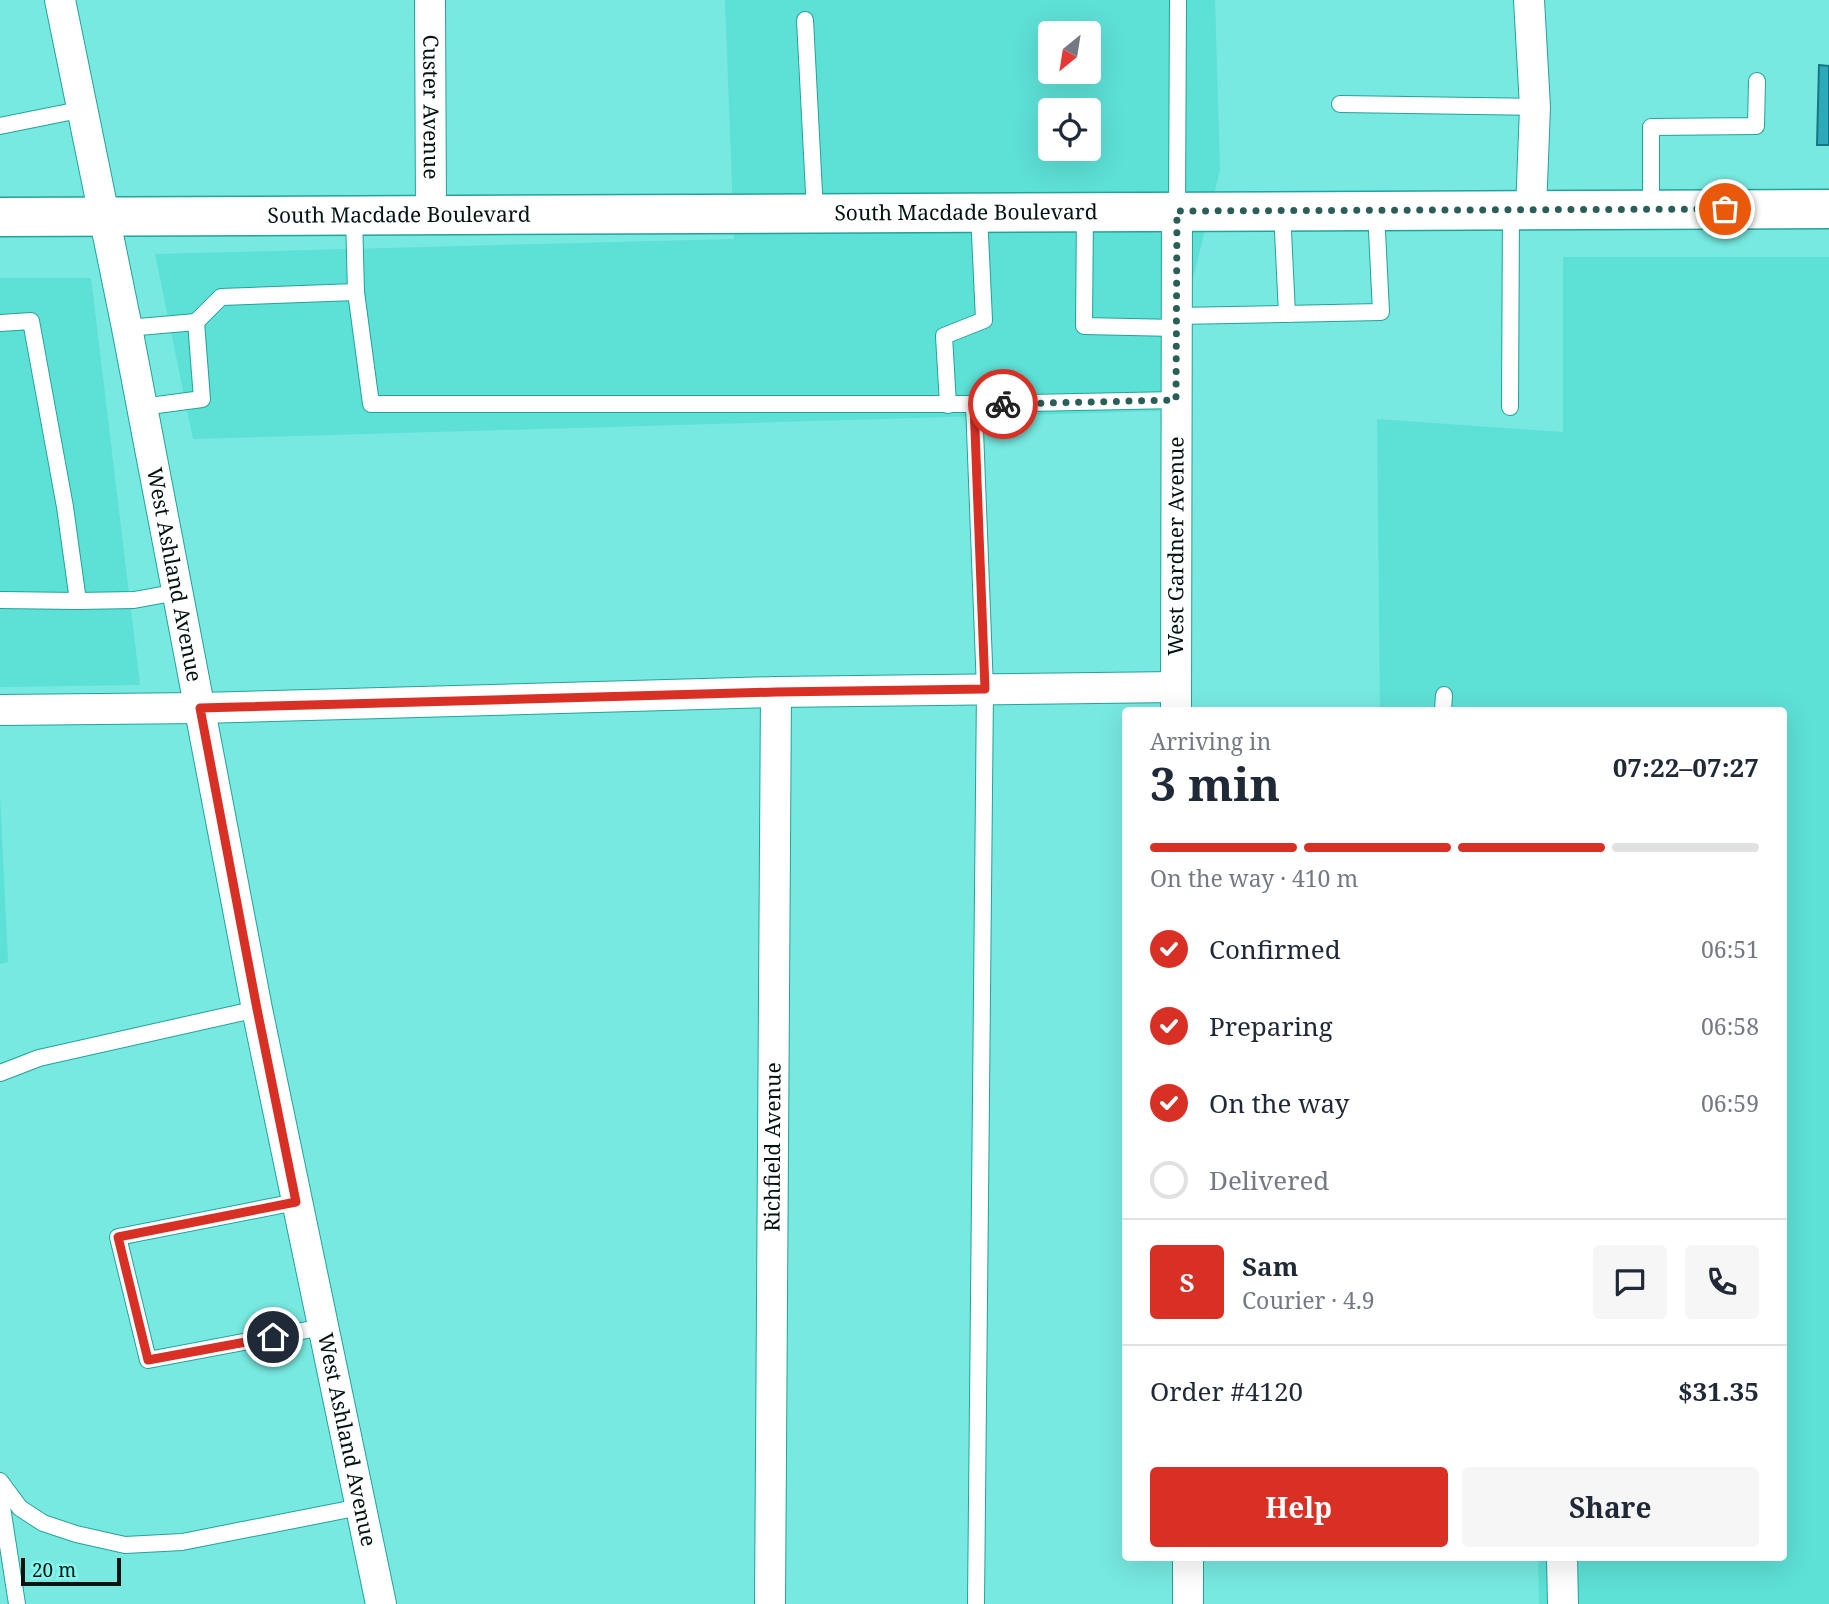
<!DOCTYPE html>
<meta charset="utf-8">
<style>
:root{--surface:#fff;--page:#f6f6f7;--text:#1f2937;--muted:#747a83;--line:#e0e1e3;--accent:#d93025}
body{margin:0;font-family:"Noto Serif",serif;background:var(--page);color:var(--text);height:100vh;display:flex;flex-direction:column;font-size:26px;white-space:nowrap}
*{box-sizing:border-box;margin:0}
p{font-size:23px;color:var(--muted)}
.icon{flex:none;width:38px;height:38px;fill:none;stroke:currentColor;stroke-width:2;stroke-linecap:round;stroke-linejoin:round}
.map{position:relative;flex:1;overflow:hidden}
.details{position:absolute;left:1122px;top:707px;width:665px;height:854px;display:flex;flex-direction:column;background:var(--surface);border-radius:7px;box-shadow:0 7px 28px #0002}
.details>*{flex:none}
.needle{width:46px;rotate:210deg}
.buttons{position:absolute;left:1038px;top:21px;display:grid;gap:14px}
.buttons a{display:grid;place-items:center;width:63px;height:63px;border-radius:7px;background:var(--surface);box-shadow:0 7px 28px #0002;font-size:35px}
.scale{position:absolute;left:21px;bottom:18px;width:100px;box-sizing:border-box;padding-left:7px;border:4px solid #001311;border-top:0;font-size:19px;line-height:24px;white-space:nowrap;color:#001311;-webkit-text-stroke:5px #85f7ed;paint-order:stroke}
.pin{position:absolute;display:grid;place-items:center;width:60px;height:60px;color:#fff;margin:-30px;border:4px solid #fff;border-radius:50%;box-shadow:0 2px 7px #0007}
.courier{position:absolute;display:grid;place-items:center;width:70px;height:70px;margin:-35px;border:5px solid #d93025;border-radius:50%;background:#fff;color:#222;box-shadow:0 2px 9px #0007}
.headline em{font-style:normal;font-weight:700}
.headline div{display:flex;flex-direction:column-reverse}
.headline{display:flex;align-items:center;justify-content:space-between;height:119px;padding:0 28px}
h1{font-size:46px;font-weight:700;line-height:52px}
.bar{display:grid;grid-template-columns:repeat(4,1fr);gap:10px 7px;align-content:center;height:84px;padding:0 28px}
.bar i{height:9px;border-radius:5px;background:var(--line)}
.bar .current{background:var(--accent)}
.bar p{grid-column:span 4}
.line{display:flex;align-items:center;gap:18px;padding:0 28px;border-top:2px solid var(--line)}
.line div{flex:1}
.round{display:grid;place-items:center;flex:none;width:74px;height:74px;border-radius:7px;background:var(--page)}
ol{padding:0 28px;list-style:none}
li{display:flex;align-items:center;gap:21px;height:77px}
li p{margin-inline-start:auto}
li .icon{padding:7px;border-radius:50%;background:var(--accent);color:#fff;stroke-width:4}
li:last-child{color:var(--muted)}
li i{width:38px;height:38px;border:4px solid var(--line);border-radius:50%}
.button{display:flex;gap:14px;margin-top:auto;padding:14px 28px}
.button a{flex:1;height:80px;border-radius:7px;background:var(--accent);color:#fff;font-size:28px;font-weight:700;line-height:80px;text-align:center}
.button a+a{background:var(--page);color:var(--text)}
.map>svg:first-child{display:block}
.built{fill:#5de0d6;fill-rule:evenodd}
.building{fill:#2ea9ba;stroke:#167783;stroke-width:2}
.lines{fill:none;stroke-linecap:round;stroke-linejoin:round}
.service-casing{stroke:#22a39b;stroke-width:18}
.minor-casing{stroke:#22a39b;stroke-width:32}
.primary-casing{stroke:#22a39b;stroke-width:41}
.service{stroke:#fff;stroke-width:16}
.minor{stroke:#fff;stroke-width:30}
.primary{stroke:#fff;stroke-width:38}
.done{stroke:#2a5e59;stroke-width:7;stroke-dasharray:0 12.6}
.route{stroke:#d93025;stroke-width:9}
.labels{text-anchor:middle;stroke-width:5;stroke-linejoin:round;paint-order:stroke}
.street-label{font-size:21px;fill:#001311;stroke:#85f7ed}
</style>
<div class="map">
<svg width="1829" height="1604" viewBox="0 0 1829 1604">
<rect width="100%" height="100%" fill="#77e9e0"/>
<!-- built -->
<g class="built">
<path d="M 725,0 L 1215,0 L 1220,170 L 1160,411 L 193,439 L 155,254 L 734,239 ZM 1050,33 L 1088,33 L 1088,72 L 1050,72 ZM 1050,110 L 1088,110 L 1088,149 L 1050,149 Z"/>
<path d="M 1563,257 L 1829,257 L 1829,1604 L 1539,1604 L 1538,1558 L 1783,1558 L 1783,710 L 1380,710 L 1377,419 L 1563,432 Z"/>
<path d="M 0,278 L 91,278 L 140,685 L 0,687 Z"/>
<path d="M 0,796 L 8,962 L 0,964 Z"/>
</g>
<!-- building -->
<path class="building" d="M 1819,65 L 1829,66 L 1829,145 L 1817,145 Z"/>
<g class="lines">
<!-- service casing -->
<g class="service-casing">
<g id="service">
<path d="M 805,20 L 815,212"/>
<path d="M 1340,104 L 1535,107"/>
<path d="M 0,126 L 84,109"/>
<path d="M 1651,209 L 1651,127 L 1756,126 L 1757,81"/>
<path d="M 1085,211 L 1084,326 L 1176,328"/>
<path d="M 1177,211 L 1178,0"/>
<path d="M 1282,211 L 1287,314"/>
<path d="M 354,216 L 356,292 L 371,404 L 974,404"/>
<path d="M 1176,316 L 1381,312 L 1376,211"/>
<path d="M 196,322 L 221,297 L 356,292"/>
<path d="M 0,323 L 31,321 L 65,507 L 78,601 L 134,600 L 178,592"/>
<path d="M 127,328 L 196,322 L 202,399 L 142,407"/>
<path d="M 948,405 L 944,336 L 984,320 L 979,213"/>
<path d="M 1510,407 L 1511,210"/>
<path d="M 0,600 L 78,601"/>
<path d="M 1443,710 L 1444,695"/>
<path d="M 0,1073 L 39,1058 L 257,1009"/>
<path d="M 296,1202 L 118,1237 L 148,1360 L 323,1327"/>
<path d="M 0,1481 L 20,1508 L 43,1523 L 76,1534 L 125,1545 L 182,1542 L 360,1507"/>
<path d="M 0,1494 L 17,1604"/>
<path d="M 976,1604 L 985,689 L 974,404 L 1176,400"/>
</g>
</g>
<!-- minor casing -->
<g class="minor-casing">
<g id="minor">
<path id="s1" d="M 60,0 L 127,328 L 257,1009 L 381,1604"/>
<path id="s2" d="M 430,0 L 431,214"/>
<path d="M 1529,0 L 1535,107 L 1531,210"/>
<path d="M 0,710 L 200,708 L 776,692 L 1176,687"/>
<path id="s3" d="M 1176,710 L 1177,211"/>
<path d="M 1188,1558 L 1188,1604"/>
<path d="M 1562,1558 L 1563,1604"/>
<path id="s4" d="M 770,1604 L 776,692"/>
</g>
</g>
<!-- primary casing -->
<g class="primary-casing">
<g id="primary">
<path id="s5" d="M 0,217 L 1829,209"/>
</g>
</g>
<!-- service -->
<use href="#service" class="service"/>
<!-- minor -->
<use href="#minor" class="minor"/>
<!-- primary -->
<use href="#primary" class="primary"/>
</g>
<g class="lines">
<!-- done -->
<path class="done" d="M 1003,404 L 1176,400 L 1177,211 L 1725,209"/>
<!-- route -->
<path class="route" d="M 273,1337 L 148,1360 L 118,1237 L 296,1202 L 257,1009 L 200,708 L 776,692 L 985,689 L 974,404 L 1003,404"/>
</g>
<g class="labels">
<!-- street labels -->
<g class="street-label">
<text dy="7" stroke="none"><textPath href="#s2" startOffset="107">Custer Avenue</textPath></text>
<text dy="7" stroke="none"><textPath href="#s5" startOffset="966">South Macdade Boulevard</textPath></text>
<text dy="7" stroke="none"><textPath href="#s5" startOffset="399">South Macdade Boulevard</textPath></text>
<text dy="7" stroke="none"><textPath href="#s3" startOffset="164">West Gardner Avenue</textPath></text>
<text dy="7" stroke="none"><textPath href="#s1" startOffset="586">West Ashland Avenue</textPath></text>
<text dy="7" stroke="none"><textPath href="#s4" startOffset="457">Richfield Avenue</textPath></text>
<text dy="7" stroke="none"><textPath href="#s1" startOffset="1468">West Ashland Avenue</textPath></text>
</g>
</g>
</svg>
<div class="buttons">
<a><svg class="needle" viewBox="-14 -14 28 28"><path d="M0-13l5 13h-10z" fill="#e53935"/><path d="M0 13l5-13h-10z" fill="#747a83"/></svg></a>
<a><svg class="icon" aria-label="locate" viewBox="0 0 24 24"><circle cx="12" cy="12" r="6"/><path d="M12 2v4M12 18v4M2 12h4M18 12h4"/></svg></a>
</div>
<div class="scale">20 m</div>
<div class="pin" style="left:1725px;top:209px;background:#ea580c"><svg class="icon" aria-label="bag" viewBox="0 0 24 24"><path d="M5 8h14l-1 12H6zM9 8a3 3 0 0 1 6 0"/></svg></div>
<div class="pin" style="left:273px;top:1337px;background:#1f2937"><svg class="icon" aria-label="home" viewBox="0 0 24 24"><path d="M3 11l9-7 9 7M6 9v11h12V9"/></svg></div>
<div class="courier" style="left:1003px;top:404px"><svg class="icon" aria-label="bike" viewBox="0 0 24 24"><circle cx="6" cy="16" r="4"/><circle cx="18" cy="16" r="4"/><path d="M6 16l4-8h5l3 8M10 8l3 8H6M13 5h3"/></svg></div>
<section class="details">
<div class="headline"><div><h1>3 min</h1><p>Arriving in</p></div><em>07:22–07:27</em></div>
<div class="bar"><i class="current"></i><i class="current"></i><i class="current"></i><i></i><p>On the way · 410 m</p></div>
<ol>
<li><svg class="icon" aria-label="check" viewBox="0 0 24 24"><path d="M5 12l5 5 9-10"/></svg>Confirmed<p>06:51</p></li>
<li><svg class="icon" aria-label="check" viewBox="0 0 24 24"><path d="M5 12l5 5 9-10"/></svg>Preparing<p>06:58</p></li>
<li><svg class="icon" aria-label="check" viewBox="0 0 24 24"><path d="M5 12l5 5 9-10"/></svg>On the way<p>06:59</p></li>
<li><i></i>Delivered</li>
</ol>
<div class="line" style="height:126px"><b class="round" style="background:var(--accent);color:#fff">S</b><div><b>Sam</b><p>Courier · 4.9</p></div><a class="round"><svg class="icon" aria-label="chat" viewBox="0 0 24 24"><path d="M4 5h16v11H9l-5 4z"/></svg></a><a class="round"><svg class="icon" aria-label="phone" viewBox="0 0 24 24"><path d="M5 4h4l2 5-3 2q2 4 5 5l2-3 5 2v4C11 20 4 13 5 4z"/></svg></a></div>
<div class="line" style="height:91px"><div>Order #4120</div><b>$31.35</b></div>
<div class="button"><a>Help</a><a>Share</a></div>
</section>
</div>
